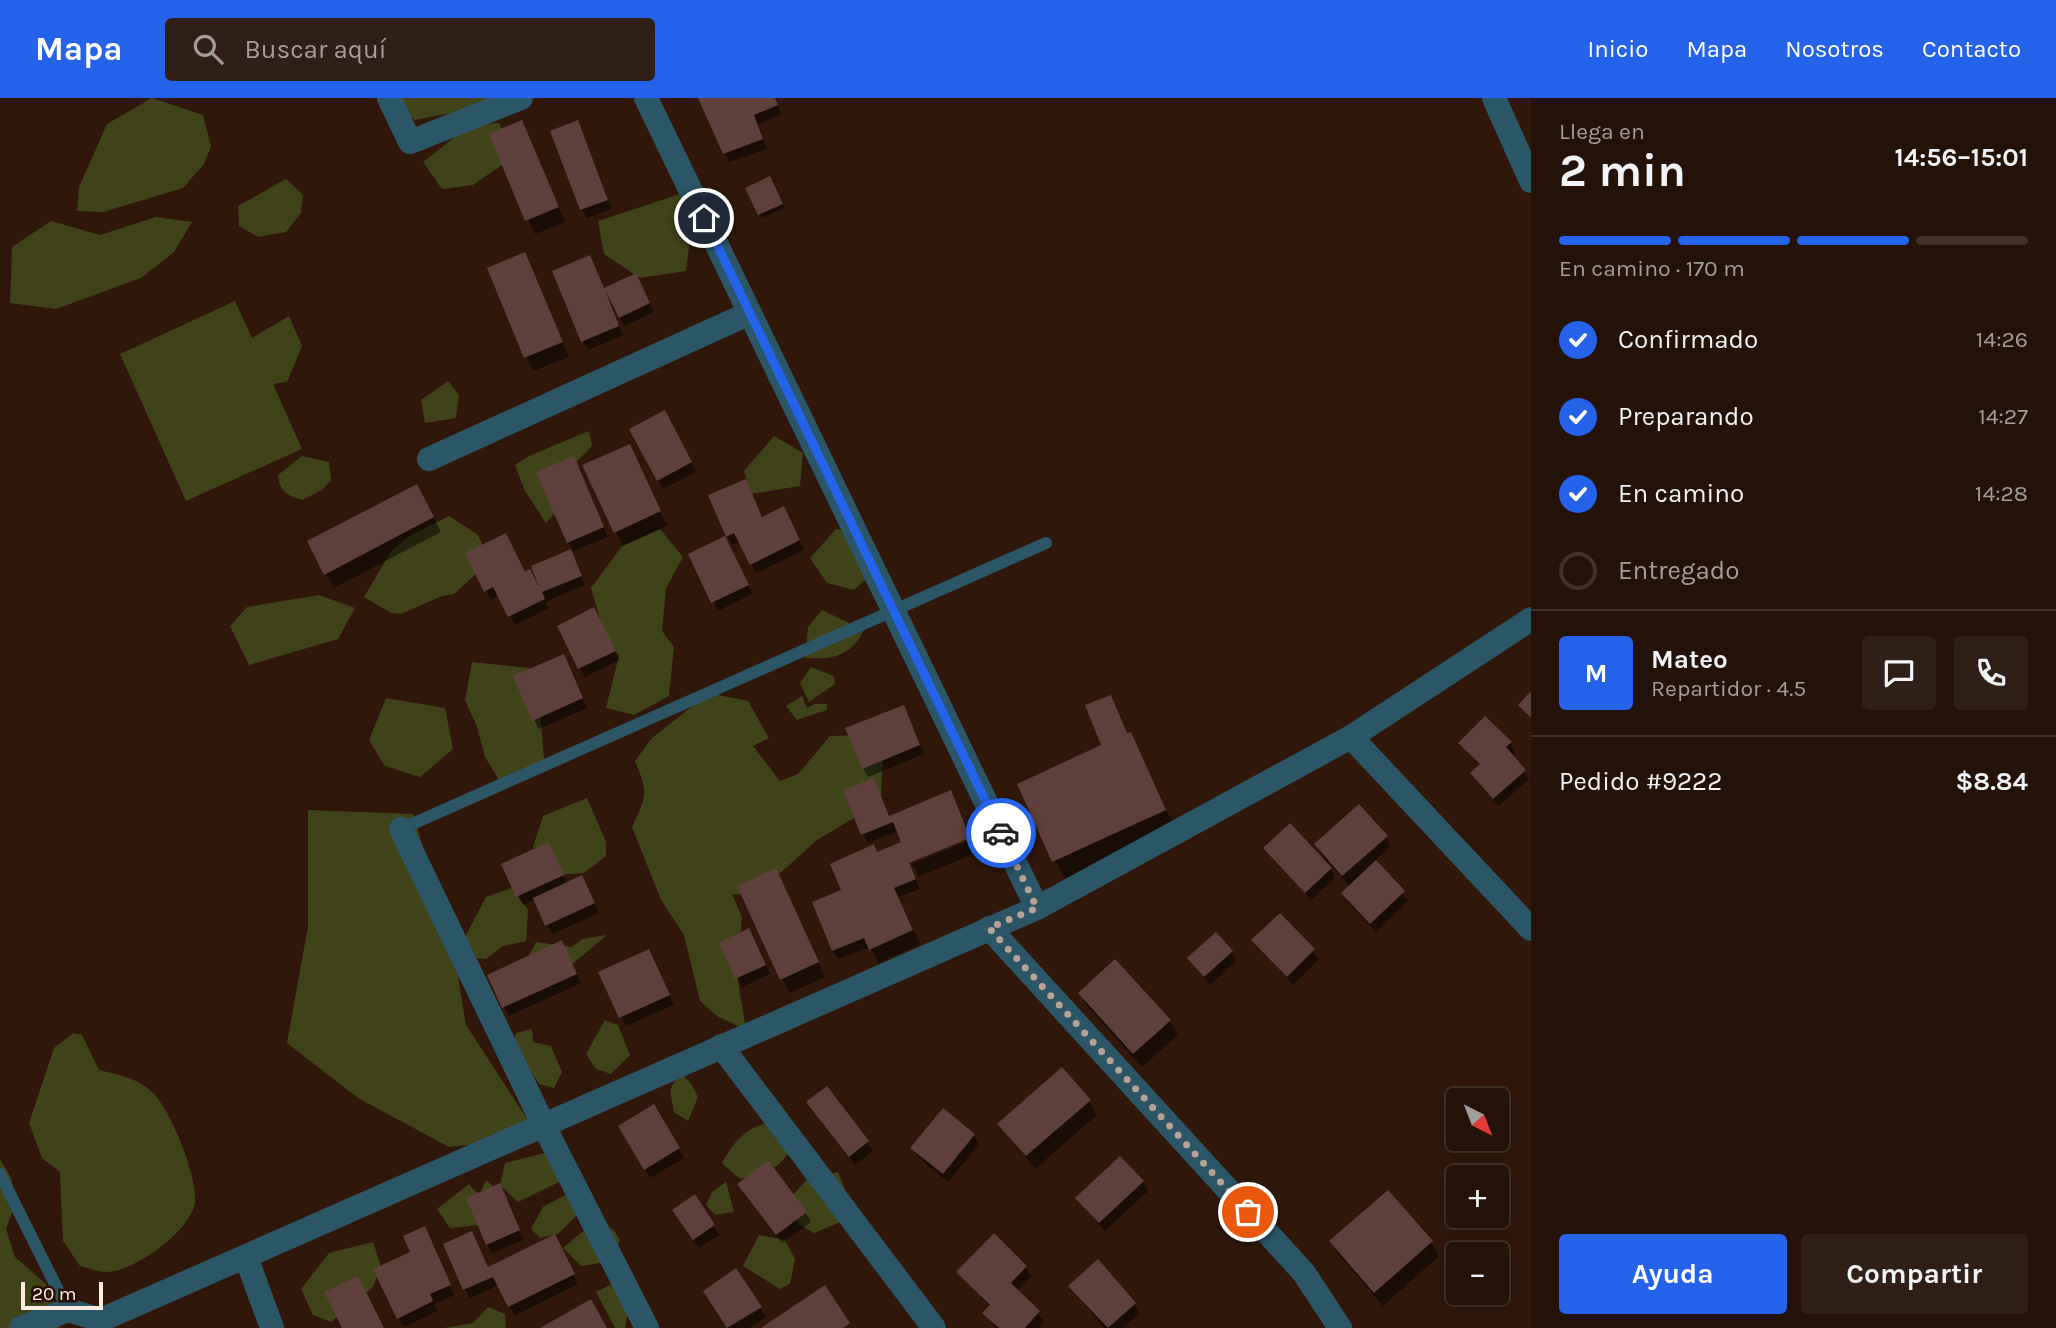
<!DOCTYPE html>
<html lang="es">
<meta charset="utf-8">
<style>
:root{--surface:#241108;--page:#301f16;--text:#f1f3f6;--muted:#a39d9c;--line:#413129;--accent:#2563eb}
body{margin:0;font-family:Karla,sans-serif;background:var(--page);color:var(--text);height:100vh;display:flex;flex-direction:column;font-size:26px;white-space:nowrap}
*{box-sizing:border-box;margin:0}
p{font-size:23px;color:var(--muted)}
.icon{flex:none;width:38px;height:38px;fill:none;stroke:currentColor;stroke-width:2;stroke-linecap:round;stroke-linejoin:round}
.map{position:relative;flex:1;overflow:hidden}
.panel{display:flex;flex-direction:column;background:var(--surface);width:525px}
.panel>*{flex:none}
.needle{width:46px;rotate:138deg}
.fabs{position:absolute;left:1446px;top:990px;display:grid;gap:14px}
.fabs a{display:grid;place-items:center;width:63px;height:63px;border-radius:7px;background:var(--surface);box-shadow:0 4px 18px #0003,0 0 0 2px var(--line);font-size:35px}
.scale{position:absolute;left:21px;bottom:18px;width:82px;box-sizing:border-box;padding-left:7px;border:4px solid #ffede4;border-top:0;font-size:19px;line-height:24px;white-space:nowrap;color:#ffede4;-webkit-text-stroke:5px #250e03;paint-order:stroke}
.pin{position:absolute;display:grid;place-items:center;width:60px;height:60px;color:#fff;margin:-30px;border:4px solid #fff;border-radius:50%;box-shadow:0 2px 7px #0007}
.courier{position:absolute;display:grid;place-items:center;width:70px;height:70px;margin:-35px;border:5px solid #2563eb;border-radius:50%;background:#fff;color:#222;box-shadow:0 2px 9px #0007}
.summary em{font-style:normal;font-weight:700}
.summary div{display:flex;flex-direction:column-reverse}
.summary{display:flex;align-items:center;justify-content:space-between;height:119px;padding:0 28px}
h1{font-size:46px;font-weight:700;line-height:52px}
.bar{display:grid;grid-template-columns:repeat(4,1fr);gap:10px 7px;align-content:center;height:84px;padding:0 28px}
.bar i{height:9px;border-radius:5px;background:var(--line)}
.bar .current{background:var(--accent)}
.bar p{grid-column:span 4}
.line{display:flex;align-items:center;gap:18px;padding:0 28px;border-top:2px solid var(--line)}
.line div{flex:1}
.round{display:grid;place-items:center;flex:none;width:74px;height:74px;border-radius:7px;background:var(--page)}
ol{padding:0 28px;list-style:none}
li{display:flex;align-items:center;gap:21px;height:77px}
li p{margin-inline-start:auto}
li .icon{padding:7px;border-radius:50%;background:var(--accent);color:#fff;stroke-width:4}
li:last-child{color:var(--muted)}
li i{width:38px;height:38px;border:4px solid var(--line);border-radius:50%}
.button{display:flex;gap:14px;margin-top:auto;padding:14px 28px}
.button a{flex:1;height:80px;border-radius:7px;background:var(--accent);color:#fff;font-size:28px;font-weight:700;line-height:80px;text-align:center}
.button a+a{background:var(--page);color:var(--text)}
header{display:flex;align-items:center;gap:42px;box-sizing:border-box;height:98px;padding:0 35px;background:var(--accent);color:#fff}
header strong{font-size:33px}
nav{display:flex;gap:38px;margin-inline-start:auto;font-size:24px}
.search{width:490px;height:63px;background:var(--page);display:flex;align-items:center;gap:18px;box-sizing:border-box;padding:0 24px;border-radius:7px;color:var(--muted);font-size:26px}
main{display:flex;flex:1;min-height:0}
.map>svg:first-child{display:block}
.green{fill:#404317}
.shadow{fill:#0007}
.building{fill:#5f3f3b}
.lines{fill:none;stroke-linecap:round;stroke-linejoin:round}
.lane{stroke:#2a5667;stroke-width:12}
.street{stroke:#2a5667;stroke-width:24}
.done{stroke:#b7a298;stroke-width:7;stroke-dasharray:0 12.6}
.route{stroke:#2563eb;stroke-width:9}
</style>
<header>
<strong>Mapa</strong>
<div class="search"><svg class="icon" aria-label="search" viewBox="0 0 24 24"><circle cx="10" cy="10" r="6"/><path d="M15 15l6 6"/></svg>Buscar aquí</div>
<nav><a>Inicio</a><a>Mapa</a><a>Nosotros</a><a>Contacto</a></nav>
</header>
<main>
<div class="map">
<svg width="1531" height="1230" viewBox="0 0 1531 1230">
<rect width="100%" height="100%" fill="#30170a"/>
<!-- green -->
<g class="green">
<path d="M 152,0 L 203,17 L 211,48 L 204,66 L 183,90 L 103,114 L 77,113 L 79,89 L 107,26 Z"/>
<path d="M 386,0 L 496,0 L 476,10 L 415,22 Z"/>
<path d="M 499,25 L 516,57 L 473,87 L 442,91 L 423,64 L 470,27 Z"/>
<path d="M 286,81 L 303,97 L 301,115 L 286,134 L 258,139 L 239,128 L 238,108 Z"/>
<path d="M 683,95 L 693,118 L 686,173 L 640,180 L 604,156 L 598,123 Z"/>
<path d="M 156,119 L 192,124 L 174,154 L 141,180 L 56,211 L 10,205 L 12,149 L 51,123 L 100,137 Z"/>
<path d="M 235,203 L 252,240 L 289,218 L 302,248 L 287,284 L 273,286 L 302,351 L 186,403 L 120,256 Z"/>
<path d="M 448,283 L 459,297 L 456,320 L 425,325 L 421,302 Z"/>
<path d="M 589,333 L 592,348 L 563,378 L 564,405 L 546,425 L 525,393 L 515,367 L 529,358 Z"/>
<path d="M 774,338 L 803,355 L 800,388 L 751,396 L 744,373 Z"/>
<path d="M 302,358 L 329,364 L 331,382 L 322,392 L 302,402 C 286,397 280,394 278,377 Z"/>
<path d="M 449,418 L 478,437 L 490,463 L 454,496 L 442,498 L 401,516 L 391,515 L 364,499 L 392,452 L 411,437 Z"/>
<path d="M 660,431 L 683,459 L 666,490 L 662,533 L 674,549 L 669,598 L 634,617 L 606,610 L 619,558 L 603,531 L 591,490 L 622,448 Z"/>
<path d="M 836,431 L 863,434 L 882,467 L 854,492 L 827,485 L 810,460 Z"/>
<path d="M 319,497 L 355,510 L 338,541 L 249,567 L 230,528 L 247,509 Z"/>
<path d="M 822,512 L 864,532 C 851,558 833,562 805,560 L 808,529 Z"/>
<path d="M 472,564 L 529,570 L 540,611 L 545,674 L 501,685 L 485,659 L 477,629 L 465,602 Z"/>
<path d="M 811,569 L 834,578 L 835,586 L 809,604 L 800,585 Z"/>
<path d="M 709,595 L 748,603 L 769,640 L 753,648 L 780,683 L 798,676 L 830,638 L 866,637 L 883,657 L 881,700 L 874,708 L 817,742 L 757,796 L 732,796 L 742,819 L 737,877 L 746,932 L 717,918 L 700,903 L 684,837 L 661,802 L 632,729 C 647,698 648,694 635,663 L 652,640 Z"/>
<path d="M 802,598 L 807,610 L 815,606 L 827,606 L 827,612 L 797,622 L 786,608 Z"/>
<path d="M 386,600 L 445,610 L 453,651 L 420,679 L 385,668 L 369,642 Z"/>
<path d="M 587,700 L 606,744 L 606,758 L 584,775 L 556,777 L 548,762 L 533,749 L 543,718 Z"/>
<path d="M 308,712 L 413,716 L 453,849 L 466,927 L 539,1039 L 449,1049 L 358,1000 L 287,945 L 308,828 Z"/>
<path d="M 512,790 L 528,812 L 526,843 L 503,848 L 486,861 L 466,859 L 465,839 L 486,799 Z"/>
<path d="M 607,837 L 569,869 L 521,873 L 536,844 L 572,849 L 582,841 Z"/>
<path d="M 605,922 L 618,927 L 630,957 L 611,976 L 596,971 L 586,956 Z"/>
<path d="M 532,931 L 533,944 L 551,948 L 562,974 L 554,990 L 539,986 L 513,946 L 516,935 Z"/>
<path d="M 73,935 L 82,937 L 99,972 C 119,977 138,980 153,995 C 171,1013 198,1079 195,1104 C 191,1133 134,1174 106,1174 C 98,1174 88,1170 80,1168 L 63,1143 L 60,1074 L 42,1060 L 29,1025 L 54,950 Z"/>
<path d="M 680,974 L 692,987 L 698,999 L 688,1023 L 674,1014 L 670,992 Z"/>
<path d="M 782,1022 L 790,1052 C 778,1073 762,1076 740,1081 L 722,1065 C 738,1037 749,1027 782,1022 Z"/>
<path d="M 553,1053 L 561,1083 L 518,1104 L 500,1087 L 505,1065 Z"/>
<path d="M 0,1061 L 11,1080 L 16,1103 L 6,1131 L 15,1159 L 46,1186 L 55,1206 L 60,1230 L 0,1230 Z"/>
<path d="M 838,1074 L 847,1096 L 845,1122 L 814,1135 L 799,1126 L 785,1106 L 808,1080 Z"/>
<path d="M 486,1082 L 507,1101 L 478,1127 L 450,1130 L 437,1111 L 469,1086 L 479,1097 Z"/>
<path d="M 726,1084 L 734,1114 L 715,1117 L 706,1107 L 712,1094 Z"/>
<path d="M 567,1096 L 583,1111 L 558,1136 L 540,1140 L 531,1131 L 543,1109 Z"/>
<path d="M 593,1125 L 613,1131 L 620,1142 L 613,1163 L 581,1168 L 563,1150 Z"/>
<path d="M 759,1137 L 785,1142 L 795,1161 L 790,1186 L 780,1191 L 743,1168 Z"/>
<path d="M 373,1144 L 381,1169 L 373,1189 L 331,1224 L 313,1217 L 301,1191 L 329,1155 Z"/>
<path d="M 612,1186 L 628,1213 L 625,1230 L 615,1230 L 596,1194 Z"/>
<path d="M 488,1209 L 505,1216 L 506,1230 L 444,1230 L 473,1225 Z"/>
</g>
<!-- shadow -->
<g class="shadow">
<path d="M 700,0 L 775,0 L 781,17 L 758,26 L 767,51 L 729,64 Z"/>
<path d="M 521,24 L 565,124 L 535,136 L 491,37 Z"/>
<path d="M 582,33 L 612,111 L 587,120 L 582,111 Z"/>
<path d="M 772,84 L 784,110 L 762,120 L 748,91 Z"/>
<path d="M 524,156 L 569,259 L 533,273 L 489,171 Z"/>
<path d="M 640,186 L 654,214 L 625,228 L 611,208 L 623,237 L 588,252 L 583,243 L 604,192 Z"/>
<path d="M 664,314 L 696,374 L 663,391 L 632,332 Z"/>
<path d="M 637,362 L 667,428 L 623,448 L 585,368 Z"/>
<path d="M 578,369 L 608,439 L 571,454 L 585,487 L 545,504 L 549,510 L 515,527 L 499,497 L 491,502 L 467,456 L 525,476 L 530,473 L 539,487 L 533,469 L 573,452 L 568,444 Z"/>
<path d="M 424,402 L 441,434 L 334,490 L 326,476 Z"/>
<path d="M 788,419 L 804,452 L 756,475 L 740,444 L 732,447 L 727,438 L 762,421 Z"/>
<path d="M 730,449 L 752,496 L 718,513 L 690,457 Z"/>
<path d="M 599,520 L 619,562 L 585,579 L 580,570 Z"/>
<path d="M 568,567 L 587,610 L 539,631 L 534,622 Z"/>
<path d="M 1110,599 L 1176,731 L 1065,782 L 1019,687 L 1104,648 Z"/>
<path d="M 908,618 L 924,656 L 868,679 L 863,670 Z"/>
<path d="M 1460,645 L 1510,645 L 1515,654 L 1511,658 L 1529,681 L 1499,708 L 1477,684 L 1472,675 L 1480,668 Z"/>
<path d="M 873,682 L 890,719 L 950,694 L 970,738 L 908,764 L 920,791 L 898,799 L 920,846 L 879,865 L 870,849 L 838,861 L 833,852 L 841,794 L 877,755 L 906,757 L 898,733 L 868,745 L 863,736 L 845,693 Z"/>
<path d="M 1386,739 L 1391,748 L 1374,763 L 1408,803 L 1376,834 L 1348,804 L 1343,795 L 1350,788 L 1328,764 L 1335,780 L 1311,802 L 1265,750 L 1325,763 L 1316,747 Z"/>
<path d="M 971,742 L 977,755 L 919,778 L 912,766 Z"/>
<path d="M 553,755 L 567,786 L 587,788 L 599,815 L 552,836 L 535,802 L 523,807 L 503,767 Z"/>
<path d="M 783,786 L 825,879 L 790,895 L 782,881 Z"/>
<path d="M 1280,817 L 1319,861 L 1293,887 L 1254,843 Z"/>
<path d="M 754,842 L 770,876 L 742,889 L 721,845 Z"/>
<path d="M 566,853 L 581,885 L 509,918 L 504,909 Z"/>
<path d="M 1231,854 L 1236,863 L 1210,887 L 1189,861 Z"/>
<path d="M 653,862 L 674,907 L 626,928 L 600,875 Z"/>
<path d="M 1080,896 L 1170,923 L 1178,937 L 1142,969 L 1088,909 Z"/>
<path d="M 827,991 L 873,1053 L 855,1067 L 814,1013 Z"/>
<path d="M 1089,1003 L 1097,1017 L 1035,1071 L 1000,1026 Z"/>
<path d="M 654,1009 L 684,1060 L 650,1080 L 620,1028 Z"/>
<path d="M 974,1037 L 979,1046 L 948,1084 L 918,1059 L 912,1050 Z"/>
<path d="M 1143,1084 L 1148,1093 L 1105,1133 L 1077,1101 Z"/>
<path d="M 1387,1095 L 1431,1144 L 1439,1158 L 1383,1208 L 1339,1157 L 1331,1144 Z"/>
<path d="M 744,1096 L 806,1115 L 811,1124 L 782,1145 Z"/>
<path d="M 505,1097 L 523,1142 L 492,1155 L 487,1146 Z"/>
<path d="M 695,1099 L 719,1137 L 699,1150 L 680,1121 Z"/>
<path d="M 472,1135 L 489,1170 L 559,1147 L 578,1186 L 514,1218 L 499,1187 L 470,1200 L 465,1191 Z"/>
<path d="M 430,1139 L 454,1197 L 434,1206 L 437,1213 L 404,1229 L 399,1220 L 412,1154 Z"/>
<path d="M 1026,1169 L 1031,1178 L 1017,1193 L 1044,1223 L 1038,1230 L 996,1230 L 985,1215 L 990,1209 L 958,1174 Z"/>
<path d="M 1070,1188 L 1134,1206 L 1140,1215 L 1123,1230 L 1104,1230 Z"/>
<path d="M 710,1202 L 760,1210 L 766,1219 L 749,1230 L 728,1230 Z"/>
</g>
<!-- building -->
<g class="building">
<path d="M 698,0 L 775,0 L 778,7 L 754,17 L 763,41 L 723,56 Z"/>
<path d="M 522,22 L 559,109 L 525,123 L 489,36 Z"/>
<path d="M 578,22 L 608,102 L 580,112 L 550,33 Z"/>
<path d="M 770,78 L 783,106 L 758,117 L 745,90 Z"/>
<path d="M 525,154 L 563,244 L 524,260 L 487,170 Z"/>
<path d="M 590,157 L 604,190 L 636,175 L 650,205 L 619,220 L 606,194 L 619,228 L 581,244 L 552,173 Z"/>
<path d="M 665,312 L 692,364 L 657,383 L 629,331 Z"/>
<path d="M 630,346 L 661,413 L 614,435 L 582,367 Z"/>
<path d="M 574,358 L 604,429 L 567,445 L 536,374 Z"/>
<path d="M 746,381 L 762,419 L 784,408 L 800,442 L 750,467 L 734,435 L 726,439 L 708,397 Z"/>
<path d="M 417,386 L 434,419 L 324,477 L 307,443 Z"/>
<path d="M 506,435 L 525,474 L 530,471 L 539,489 L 531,468 L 571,451 L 582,478 L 542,494 L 545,501 L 508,519 L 493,489 L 484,494 L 465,455 Z"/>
<path d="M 725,438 L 749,487 L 711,505 L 688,456 Z"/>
<path d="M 594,509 L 616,553 L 578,571 L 557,528 Z"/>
<path d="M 564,556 L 583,600 L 532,623 L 513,578 Z"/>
<path d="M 1531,593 L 1531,620 L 1518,607 Z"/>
<path d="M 1111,597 L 1127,635 L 1131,634 L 1166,712 L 1052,764 L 1017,686 L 1101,647 L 1085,607 Z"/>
<path d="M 904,607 L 920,647 L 862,671 L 845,630 Z"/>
<path d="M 1485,618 L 1512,644 L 1506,649 L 1526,672 L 1493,701 L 1470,675 L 1480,666 L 1458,645 Z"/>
<path d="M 874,680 L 889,718 L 951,692 L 970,740 L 909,765 L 916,781 L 894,790 L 913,832 L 869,852 L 864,840 L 832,853 L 812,804 L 841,792 L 830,766 L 874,746 L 877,754 L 901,744 L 893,724 L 861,737 L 843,692 Z"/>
<path d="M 1359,706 L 1388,738 L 1342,778 L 1314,746 Z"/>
<path d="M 1290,725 L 1332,770 L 1305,795 L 1263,750 Z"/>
<path d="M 549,744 L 564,777 L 516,799 L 501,766 Z"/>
<path d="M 1376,762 L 1405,793 L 1370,826 L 1341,795 Z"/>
<path d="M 776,770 L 819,864 L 780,882 L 737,788 Z"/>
<path d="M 582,777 L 595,805 L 545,828 L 533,800 Z"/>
<path d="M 1280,815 L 1315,851 L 1287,879 L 1251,842 Z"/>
<path d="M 749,830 L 766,867 L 735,881 L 719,845 Z"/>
<path d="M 1216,834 L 1233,853 L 1204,879 L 1187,860 Z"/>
<path d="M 562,842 L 577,876 L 502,910 L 487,877 Z"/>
<path d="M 649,851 L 670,897 L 619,920 L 598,874 Z"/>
<path d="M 1115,861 L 1171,922 L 1133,956 L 1078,895 Z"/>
<path d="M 1062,969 L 1091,1002 L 1026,1058 L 997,1026 Z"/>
<path d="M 827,988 L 869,1043 L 849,1059 L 806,1004 Z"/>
<path d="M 654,1006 L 680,1050 L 644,1072 L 618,1028 Z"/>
<path d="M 943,1010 L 975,1036 L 943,1076 L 910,1050 Z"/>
<path d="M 1120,1058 L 1144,1083 L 1099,1125 L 1075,1100 Z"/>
<path d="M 768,1062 L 807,1114 L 776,1137 L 737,1086 Z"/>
<path d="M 500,1085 L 520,1132 L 486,1147 L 466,1100 Z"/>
<path d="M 1388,1092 L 1433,1143 L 1374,1195 L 1329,1143 Z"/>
<path d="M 695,1096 L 715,1127 L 693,1142 L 672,1112 Z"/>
<path d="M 425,1128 L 451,1187 L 430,1196 L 433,1203 L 397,1221 L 373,1171 L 410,1154 L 403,1138 Z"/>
<path d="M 472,1133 L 488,1169 L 555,1136 L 575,1176 L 508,1209 L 493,1179 L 463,1192 L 443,1146 Z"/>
<path d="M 994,1135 L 1027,1168 L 1011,1185 L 1040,1213 L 1025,1230 L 999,1230 L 982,1215 L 990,1207 L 956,1174 Z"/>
<path d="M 1098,1161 L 1136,1205 L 1108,1230 L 1068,1188 Z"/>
<path d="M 736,1170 L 762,1209 L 727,1230 L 703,1193 Z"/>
<path d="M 358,1178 L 384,1230 L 342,1230 L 324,1194 Z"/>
<path d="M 825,1187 L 850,1225 L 843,1230 L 761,1230 Z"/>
<path d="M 591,1201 L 607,1230 L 540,1230 Z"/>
</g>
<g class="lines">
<!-- lane -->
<g class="lane">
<path d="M 401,731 L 1046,445"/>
<path d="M 0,1076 L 68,1212"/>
</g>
<!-- street -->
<g class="street">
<path d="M 389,0 L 410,44 L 521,0"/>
<path d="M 646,0 L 1037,810"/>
<path d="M 1494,0 L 1531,83"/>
<path d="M 429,361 L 750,215"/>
<path d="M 1351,639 L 1531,831"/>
<path d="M 401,731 L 544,1028 L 647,1230"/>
<path d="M 989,830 L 1304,1175 L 1340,1230"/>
<path d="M 721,948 L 934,1230"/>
<path d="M 246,1159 L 272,1230"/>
<path d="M 21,1230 L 68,1212 L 101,1222 L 1037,810 L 1351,639 L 1531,521"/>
</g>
</g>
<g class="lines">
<!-- done -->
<path class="done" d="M 1001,735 L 1037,810 L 989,830 L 1248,1114"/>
<!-- route -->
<path class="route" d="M 704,120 L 1001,735"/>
</g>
</svg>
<div class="fabs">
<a><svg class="needle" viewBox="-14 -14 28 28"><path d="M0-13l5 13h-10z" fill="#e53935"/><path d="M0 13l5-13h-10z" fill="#a39d9c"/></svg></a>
<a>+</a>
<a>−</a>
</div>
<div class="scale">20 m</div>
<div class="pin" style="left:1248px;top:1114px;background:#ea580c"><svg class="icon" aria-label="bag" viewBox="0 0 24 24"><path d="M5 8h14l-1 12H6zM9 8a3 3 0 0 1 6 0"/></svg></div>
<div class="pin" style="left:704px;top:120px;background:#1f2937"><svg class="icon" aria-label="home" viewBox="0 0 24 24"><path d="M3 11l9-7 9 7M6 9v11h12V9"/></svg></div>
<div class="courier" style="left:1001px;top:735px"><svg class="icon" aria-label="car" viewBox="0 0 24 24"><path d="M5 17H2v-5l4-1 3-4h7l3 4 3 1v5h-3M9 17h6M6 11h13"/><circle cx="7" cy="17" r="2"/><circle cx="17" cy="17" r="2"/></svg></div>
</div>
<section class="panel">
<div class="summary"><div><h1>2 min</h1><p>Llega en</p></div><em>14:56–15:01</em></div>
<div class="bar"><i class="current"></i><i class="current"></i><i class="current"></i><i></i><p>En camino · 170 m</p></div>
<ol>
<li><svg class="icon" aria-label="check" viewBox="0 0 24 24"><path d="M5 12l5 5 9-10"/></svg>Confirmado<p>14:26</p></li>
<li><svg class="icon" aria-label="check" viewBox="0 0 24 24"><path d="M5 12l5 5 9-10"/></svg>Preparando<p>14:27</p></li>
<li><svg class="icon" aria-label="check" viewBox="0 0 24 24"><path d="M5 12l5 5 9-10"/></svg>En camino<p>14:28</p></li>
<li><i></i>Entregado</li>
</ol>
<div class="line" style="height:126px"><b class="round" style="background:var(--accent);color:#fff">M</b><div><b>Mateo</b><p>Repartidor · 4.5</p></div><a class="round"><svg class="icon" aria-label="chat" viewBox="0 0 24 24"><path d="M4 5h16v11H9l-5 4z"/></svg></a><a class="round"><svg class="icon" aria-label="phone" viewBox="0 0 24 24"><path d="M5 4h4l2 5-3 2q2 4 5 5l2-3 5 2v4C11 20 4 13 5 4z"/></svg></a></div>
<div class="line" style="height:91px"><div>Pedido #9222</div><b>$8.84</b></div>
<div class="button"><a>Ayuda</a><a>Compartir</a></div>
</section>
</main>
